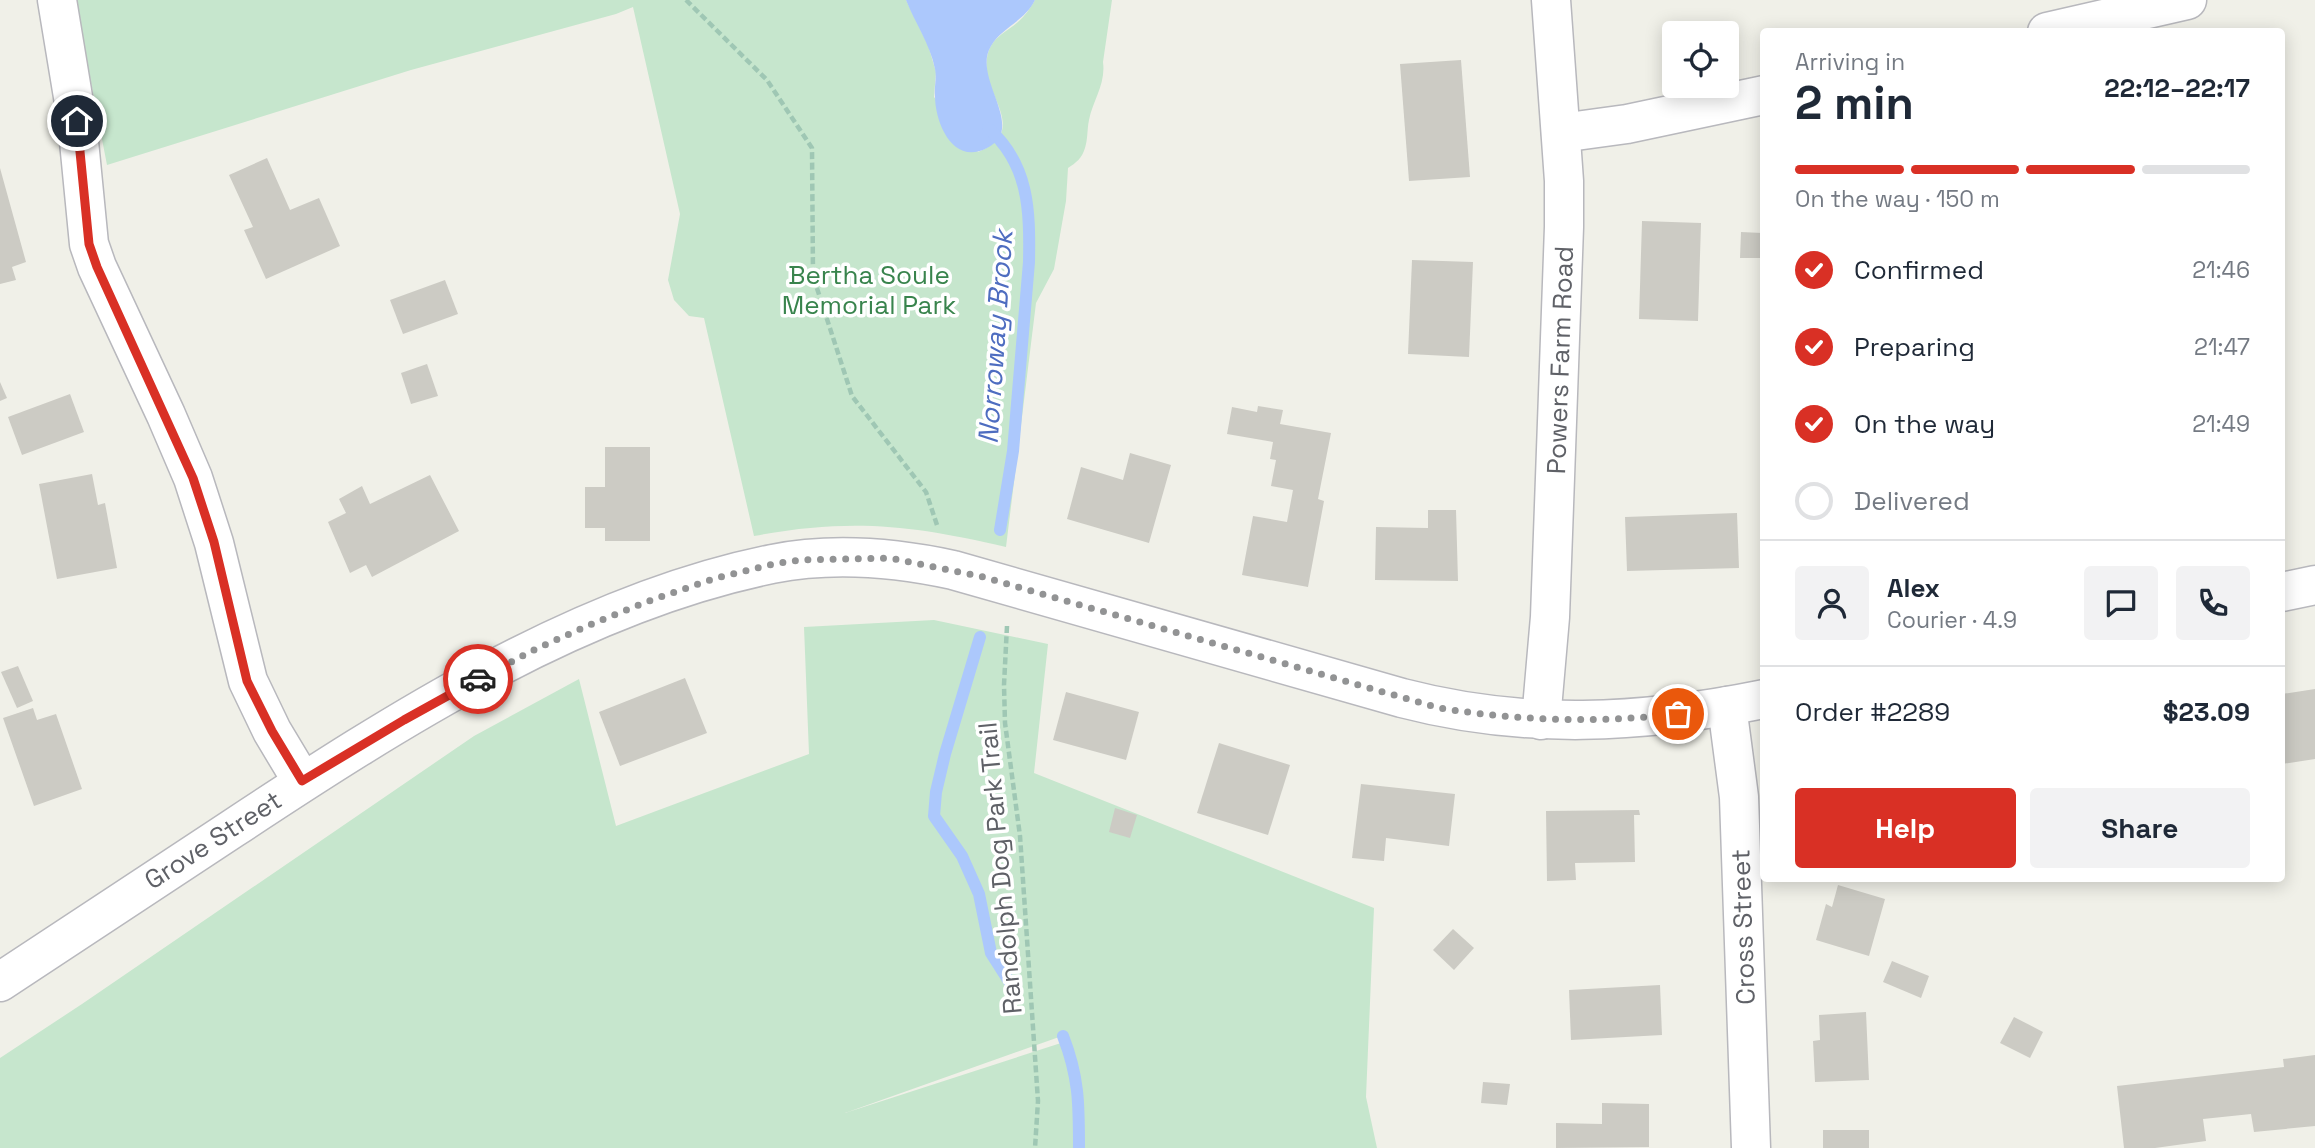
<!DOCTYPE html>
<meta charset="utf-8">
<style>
:root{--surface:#fff;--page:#f2f2f3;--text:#1f2937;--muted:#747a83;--line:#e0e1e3;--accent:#d93025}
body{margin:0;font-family:"Space Grotesk",sans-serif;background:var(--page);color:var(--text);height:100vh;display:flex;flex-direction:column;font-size:26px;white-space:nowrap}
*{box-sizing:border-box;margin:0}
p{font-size:23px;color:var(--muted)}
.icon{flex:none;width:38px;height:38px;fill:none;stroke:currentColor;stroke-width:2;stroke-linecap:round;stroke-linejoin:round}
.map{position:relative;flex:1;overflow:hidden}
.details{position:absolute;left:1760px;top:28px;width:525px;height:854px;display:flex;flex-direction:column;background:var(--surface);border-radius:7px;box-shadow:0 4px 18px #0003}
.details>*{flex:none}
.buttons{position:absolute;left:1662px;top:21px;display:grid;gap:14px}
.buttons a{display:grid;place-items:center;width:77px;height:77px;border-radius:7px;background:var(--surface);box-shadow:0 4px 18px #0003;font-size:35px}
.pin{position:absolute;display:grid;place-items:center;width:60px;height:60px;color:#fff;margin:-30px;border:4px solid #fff;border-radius:50%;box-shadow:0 2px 7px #0007}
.courier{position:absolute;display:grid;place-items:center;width:70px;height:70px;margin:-35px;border:5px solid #d93025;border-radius:50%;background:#fff;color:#222;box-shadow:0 2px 9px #0007}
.head em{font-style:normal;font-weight:700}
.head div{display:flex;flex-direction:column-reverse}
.head{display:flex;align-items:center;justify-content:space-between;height:119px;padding:0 35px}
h1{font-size:46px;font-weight:700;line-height:52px}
.bar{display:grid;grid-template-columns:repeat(4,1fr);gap:10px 7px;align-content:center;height:84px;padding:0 35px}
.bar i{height:9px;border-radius:5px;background:var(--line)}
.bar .active{background:var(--accent)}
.bar p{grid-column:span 4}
.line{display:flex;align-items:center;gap:18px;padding:0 35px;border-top:2px solid var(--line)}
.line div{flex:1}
.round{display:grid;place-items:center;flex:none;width:74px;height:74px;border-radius:7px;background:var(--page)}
ol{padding:0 35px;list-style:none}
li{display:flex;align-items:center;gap:21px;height:77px}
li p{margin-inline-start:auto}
li .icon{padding:7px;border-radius:50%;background:var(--accent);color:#fff;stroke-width:4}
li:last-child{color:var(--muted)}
li i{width:38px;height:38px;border:4px solid var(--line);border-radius:50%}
.primary-button{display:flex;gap:14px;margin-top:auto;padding:14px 35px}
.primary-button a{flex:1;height:80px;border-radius:7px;background:var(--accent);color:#fff;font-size:28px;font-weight:700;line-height:80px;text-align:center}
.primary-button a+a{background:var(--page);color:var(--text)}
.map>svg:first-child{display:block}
.green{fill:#c6e6cd;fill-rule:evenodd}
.water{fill:#acc8fc}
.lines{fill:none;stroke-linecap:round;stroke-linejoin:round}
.stream{stroke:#acc8fc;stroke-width:12}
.building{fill:#cccbc4}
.minor-casing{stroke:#b8b8bd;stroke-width:41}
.tertiary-casing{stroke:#b8b8bd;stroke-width:41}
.path{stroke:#9fc7b4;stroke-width:4.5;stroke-dasharray:7 3.5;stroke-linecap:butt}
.minor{stroke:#fff;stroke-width:38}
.tertiary{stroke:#fff;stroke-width:38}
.done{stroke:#929394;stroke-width:7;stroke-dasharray:0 12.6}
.route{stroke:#d93025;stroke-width:9}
.labels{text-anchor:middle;stroke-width:7;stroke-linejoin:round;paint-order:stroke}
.park-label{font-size:26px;fill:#39844d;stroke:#fff}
.street-label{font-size:26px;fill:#5f6167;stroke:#fff}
.water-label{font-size:28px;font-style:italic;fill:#4e6dc0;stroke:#fff}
</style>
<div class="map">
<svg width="2315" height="1148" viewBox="0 0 2315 1148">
<rect width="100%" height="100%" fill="#f0f0e8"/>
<!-- green -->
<g class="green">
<path d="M 75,0 L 906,0 L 928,45 L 936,72 L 934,97 L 978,152 C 1032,130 980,94 987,58 C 990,38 1005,33 1018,22 C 1025,16 1031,7 1035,0 L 1112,0 L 1103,62 C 1106,84 1093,100 1089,120 C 1087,129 1088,139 1085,148 C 1082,158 1076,163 1068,168 L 1066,201 L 1054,269 L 1036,303 L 1006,547 C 912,525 850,518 754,536 L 704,318 L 689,316 L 674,300 L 668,280 L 680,214 L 633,7 L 616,14 L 411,70 L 107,165 Z"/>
<path d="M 934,620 L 1048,644 L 1034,773 L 1374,908 L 1366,1097 L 1377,1148 L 0,1148 L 0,1058 L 82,1004 L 474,736 L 579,679 L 616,826 L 809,754 L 804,627 ZM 1062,1036 L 1061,1043 L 845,1113 Z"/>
</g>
<!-- water -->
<path class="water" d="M 906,0 L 1035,0 C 1024,22 1002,27 991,46 C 971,78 1028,128 987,148 C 953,166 935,123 935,96 C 934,87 937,78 935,69 C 930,44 915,23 906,0 Z"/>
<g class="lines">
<!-- stream -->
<g class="stream">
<path d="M 988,128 C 1029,164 1030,210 1029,262 L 1013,451 L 1000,530"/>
<path d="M 980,637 L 945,754 L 936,792 L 934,816 L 962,856 L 979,894 L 991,953 L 1012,986"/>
<path d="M 1063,1036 C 1079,1077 1079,1104 1079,1148"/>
</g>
</g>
<!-- building -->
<g class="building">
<path d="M 1461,60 L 1470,177 L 1409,181 L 1400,64 Z"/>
<path d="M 267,158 L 290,210 L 319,198 L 340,246 L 266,279 L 244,230 L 253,227 L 229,175 Z"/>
<path d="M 0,168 L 26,262 L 12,267 L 16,280 L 0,284 Z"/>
<path d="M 1642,221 L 1701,223 L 1698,321 L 1639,319 Z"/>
<path d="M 1741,232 L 1762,233 L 1761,258 L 1740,258 Z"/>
<path d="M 1412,260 L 1473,262 L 1469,357 L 1408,354 Z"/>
<path d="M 445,280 L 458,314 L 403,334 L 390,300 Z"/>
<path d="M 427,364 L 438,396 L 411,404 L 401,373 Z"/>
<path d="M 0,382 L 7,398 L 0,401 Z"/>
<path d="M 70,394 L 84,432 L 22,455 L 8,417 Z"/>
<path d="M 1258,406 L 1283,410 L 1280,424 L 1331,433 L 1318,499 L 1324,501 L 1308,587 L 1242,575 L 1253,516 L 1287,522 L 1293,490 L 1271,486 L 1276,460 L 1270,459 L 1273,442 L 1227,434 L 1232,407 L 1257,412 Z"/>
<path d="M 605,447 L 650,447 L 650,541 L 605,541 L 605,528 L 585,528 L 585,487 L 605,487 Z"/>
<path d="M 1130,453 L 1171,465 L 1149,543 L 1067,519 L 1081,467 L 1123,480 Z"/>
<path d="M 92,474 L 98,505 L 105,503 L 117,568 L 57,579 L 39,484 Z"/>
<path d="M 430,475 L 459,531 L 372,577 L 366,565 L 350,573 L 328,522 L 346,513 L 339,499 L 362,486 L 370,504 Z"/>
<path d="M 1428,510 L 1456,510 L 1458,581 L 1375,580 L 1376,527 L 1428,528 Z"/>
<path d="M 1737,513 L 1739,568 L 1627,571 L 1625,517 Z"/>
<path d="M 18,666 L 33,701 L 17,708 L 1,672 Z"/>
<path d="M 685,678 L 707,733 L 620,766 L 599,712 Z"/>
<path d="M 2315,689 L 2315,759 L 2282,764 L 2282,694 Z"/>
<path d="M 1066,692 L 1139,712 L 1126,760 L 1053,740 Z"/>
<path d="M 33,708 L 37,720 L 56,714 L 82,789 L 34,806 L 3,718 Z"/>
<path d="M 1219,743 L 1290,765 L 1268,835 L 1197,813 Z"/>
<path d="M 1361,784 L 1455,794 L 1449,846 L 1386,838 L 1384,861 L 1352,858 Z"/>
<path d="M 1115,808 L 1137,815 L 1130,838 L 1109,832 Z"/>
<path d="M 1639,810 L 1640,815 L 1634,815 L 1635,862 L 1575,863 L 1576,880 L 1547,881 L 1546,811 Z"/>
<path d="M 1838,885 L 1885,899 L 1869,956 L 1816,940 L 1826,904 L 1832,907 Z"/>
<path d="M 1453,929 L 1474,948 L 1454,970 L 1433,950 Z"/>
<path d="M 1892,961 L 1929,976 L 1921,998 L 1883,982 Z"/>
<path d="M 1660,985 L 1662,1035 L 1571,1040 L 1569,990 Z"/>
<path d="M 1866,1012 L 1869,1080 L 1815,1082 L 1813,1041 L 1820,1040 L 1819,1015 Z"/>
<path d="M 2014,1017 L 2043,1032 L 2030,1058 L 2000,1043 Z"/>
<path d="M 2315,1055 L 2315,1126 L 2254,1132 L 2251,1114 L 2203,1119 L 2206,1141 L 2155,1148 L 2124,1148 L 2117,1086 L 2284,1067 L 2283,1059 Z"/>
<path d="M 1483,1082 L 1510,1084 L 1507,1105 L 1481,1103 Z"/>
<path d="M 1602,1103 L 1649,1104 L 1649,1147 L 1556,1148 L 1556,1123 L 1602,1124 Z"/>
<rect x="1823" y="1130" width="46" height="18"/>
</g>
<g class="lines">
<!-- minor casing -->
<g class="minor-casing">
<g id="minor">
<path d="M 57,0 L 77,121 L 89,244 L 97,267 L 166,415 L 193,478 L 214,543 L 248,681 L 272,731 L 302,781"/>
<path d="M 2047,32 L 2187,0"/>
<path d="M 1561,133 L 1627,124 L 1764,95"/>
<path d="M 1727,706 L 1739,797 L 1751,1148"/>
<path d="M 1541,720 L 1550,617 L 1564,227 L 1564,181 L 1551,0"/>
</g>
</g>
<!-- tertiary casing -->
<g class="tertiary-casing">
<g id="tertiary">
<path d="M 2282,592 L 2315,585"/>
<path d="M 0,982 C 77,931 155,880 232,829 C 394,722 579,603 772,564 C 832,552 893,557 953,570 L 1402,698 C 1525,730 1641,724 1764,699"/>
</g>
</g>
<!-- path -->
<g class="path">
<path d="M 686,0 L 767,80 L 812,148 L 813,276 L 852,396 L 926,492 L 937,525"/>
<path d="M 1007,626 L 1004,685 L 1005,723 L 1020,836 L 1038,1101 L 1035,1148"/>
</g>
<!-- minor -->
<use href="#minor" class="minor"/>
<!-- tertiary -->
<use href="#tertiary" class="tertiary"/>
</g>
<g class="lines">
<!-- done -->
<path class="done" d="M 478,679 L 538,648 L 594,623 L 649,601 L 716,578 L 773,564 L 801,560 L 890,558 L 983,577 L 1439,708 C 1521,721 1596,723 1678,714"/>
<!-- route -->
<path class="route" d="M 77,121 L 89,244 L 97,267 L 193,478 L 214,542 L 247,681 L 272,731 L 302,781 L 404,720 L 478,679"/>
</g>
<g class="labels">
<!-- park labels -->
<g class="park-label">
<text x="869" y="284">Bertha Soule<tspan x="869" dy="30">Memorial Park</tspan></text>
</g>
<!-- street labels -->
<g class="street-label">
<text transform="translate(1560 360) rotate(-88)" y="9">Powers Farm Road</text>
<text transform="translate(213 840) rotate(-33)" y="9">Grove Street</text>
<text transform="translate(1000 868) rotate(-95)" y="9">Randolph Dog Park Trail</text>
<text transform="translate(1743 927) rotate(-92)" y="9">Cross Street</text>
</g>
<!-- water labels -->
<g class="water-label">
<text transform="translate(995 337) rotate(-86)" y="10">Norroway Brook</text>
</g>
</g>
</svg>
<div class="buttons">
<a><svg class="icon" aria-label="locate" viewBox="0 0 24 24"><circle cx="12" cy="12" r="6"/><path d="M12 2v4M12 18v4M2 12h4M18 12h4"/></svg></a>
</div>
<div class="pin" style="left:1678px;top:714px;background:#ea580c"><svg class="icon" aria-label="bag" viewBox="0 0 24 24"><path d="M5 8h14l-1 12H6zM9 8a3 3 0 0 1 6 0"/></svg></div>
<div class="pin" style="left:77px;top:121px;background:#1f2937"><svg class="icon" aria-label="home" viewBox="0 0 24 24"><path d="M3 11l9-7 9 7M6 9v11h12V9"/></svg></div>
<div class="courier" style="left:478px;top:679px"><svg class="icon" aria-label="car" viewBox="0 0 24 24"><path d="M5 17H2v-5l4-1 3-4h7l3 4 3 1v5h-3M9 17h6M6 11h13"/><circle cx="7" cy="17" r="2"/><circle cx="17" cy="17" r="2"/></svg></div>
<section class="details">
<div class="head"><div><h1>2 min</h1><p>Arriving in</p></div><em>22:12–22:17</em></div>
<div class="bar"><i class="active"></i><i class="active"></i><i class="active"></i><i></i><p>On the way · 150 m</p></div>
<ol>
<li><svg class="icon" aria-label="check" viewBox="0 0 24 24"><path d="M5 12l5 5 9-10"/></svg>Confirmed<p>21:46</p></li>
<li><svg class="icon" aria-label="check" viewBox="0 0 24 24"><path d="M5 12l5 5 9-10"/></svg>Preparing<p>21:47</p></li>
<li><svg class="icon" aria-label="check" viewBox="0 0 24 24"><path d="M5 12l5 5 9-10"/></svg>On the way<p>21:49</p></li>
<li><i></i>Delivered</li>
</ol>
<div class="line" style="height:126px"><a class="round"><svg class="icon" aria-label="person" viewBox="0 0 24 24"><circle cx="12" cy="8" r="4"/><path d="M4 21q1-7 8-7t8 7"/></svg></a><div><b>Alex</b><p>Courier · 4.9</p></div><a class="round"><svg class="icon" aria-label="chat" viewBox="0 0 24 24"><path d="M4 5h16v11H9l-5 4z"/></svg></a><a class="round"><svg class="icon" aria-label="phone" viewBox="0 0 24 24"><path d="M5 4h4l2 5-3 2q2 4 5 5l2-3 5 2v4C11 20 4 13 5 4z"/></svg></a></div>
<div class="line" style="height:91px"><div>Order #2289</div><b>$23.09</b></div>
<div class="primary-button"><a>Help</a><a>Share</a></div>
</section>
</div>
